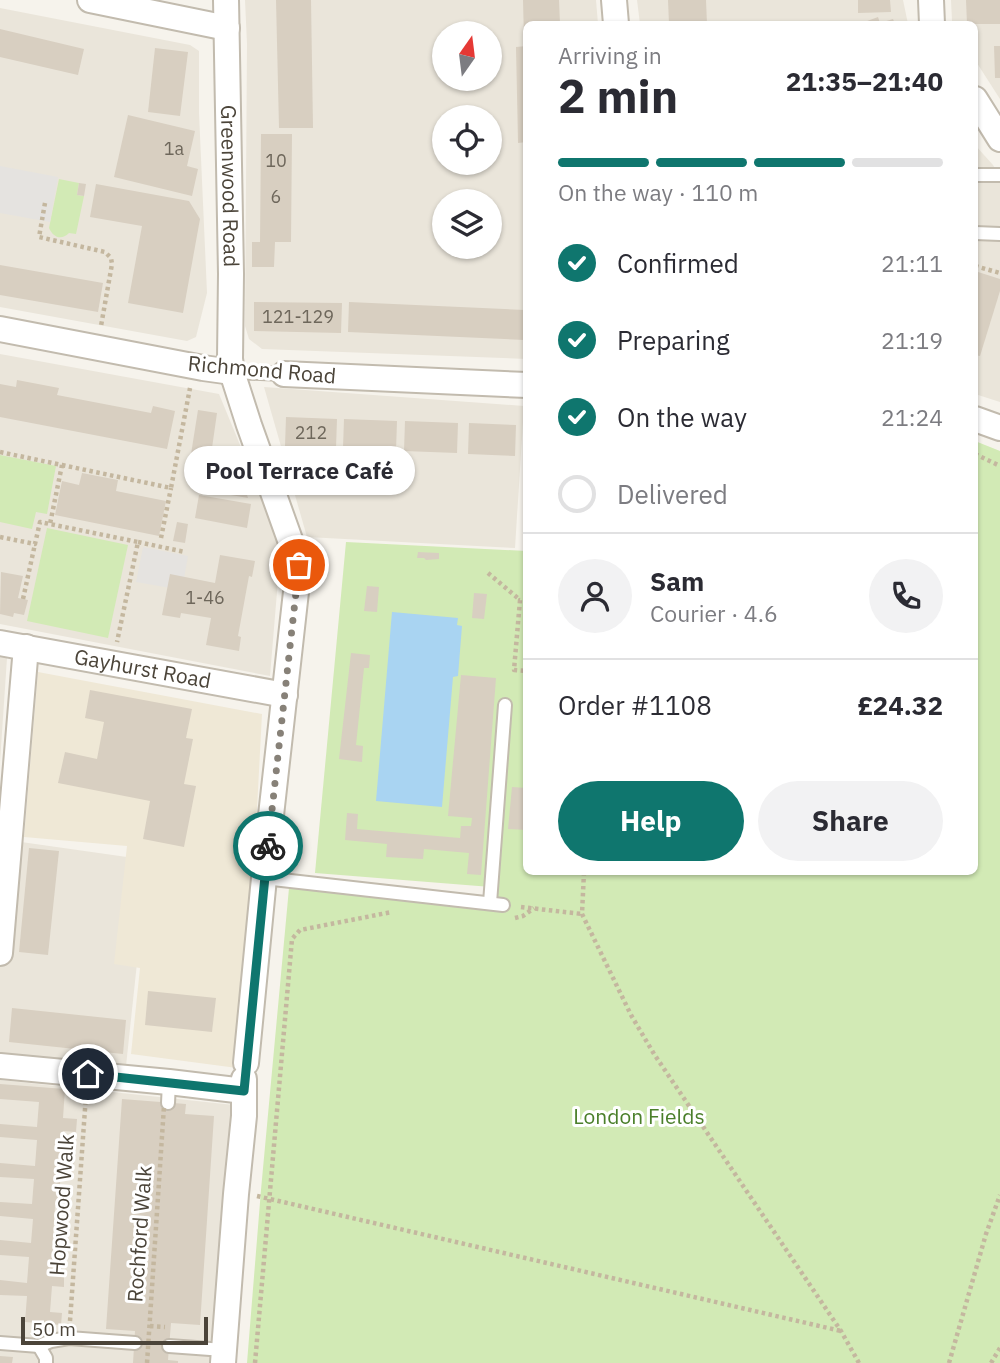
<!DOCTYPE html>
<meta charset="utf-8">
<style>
:root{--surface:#fff;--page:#f2f2f3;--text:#2b2b33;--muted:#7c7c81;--line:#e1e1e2;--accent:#0f766e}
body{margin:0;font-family:"IBM Plex Sans",sans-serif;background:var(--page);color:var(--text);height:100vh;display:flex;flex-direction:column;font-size:26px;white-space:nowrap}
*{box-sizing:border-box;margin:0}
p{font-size:23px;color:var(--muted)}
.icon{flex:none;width:38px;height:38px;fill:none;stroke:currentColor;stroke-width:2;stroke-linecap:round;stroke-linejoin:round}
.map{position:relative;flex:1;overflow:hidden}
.drawer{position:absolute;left:523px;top:21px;width:455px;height:854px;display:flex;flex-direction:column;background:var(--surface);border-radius:10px;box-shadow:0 2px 5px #0004}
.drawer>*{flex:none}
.needle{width:46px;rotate:14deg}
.controls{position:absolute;left:432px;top:21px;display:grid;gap:14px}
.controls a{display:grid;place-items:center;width:70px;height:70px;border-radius:50%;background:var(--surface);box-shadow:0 2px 5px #0004;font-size:35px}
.scale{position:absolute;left:21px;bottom:18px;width:187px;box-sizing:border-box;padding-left:7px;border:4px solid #4b4439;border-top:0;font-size:19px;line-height:24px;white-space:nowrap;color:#4b4439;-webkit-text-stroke:5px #fff;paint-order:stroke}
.pin{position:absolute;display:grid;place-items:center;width:60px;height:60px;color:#fff;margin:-30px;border:4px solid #fff;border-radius:50%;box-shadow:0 2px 7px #0007}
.courier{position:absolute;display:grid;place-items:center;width:70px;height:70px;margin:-35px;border:5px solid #0f766e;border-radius:50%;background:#fff;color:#222;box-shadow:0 2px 9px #0007}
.bubble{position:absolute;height:49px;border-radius:24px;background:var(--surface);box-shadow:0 2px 5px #0004;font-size:23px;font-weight:800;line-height:49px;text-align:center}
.summary em{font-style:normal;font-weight:800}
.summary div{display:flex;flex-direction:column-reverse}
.summary{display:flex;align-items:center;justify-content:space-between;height:119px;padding:0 35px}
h1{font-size:46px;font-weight:800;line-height:52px}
.bar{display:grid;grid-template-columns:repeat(4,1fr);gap:10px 7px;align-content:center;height:84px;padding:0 35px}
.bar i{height:9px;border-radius:5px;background:var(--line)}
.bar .on{background:var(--accent)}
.bar p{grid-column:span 4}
.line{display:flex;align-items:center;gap:18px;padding:0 35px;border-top:2px solid var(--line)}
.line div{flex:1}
.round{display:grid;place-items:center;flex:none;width:74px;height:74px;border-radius:37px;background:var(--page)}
ol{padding:0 35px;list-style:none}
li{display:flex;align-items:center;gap:21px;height:77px}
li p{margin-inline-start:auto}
li .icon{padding:7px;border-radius:50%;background:var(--accent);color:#fff;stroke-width:4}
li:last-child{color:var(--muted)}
li i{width:38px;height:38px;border:4px solid var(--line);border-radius:50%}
.primary-button{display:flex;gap:14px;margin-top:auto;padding:14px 35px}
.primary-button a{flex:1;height:80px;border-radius:42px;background:var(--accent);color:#fff;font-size:28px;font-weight:800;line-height:80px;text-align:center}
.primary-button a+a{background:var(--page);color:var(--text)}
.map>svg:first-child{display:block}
.residential{fill:#eae5da;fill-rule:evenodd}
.education{fill:#efe8d6}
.green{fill:#d2eab5}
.parking{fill:#e5e3e0}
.water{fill:#a9d4f2}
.building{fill:#d8cfc1}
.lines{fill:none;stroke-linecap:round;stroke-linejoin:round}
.service-casing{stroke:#c2bbae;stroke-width:16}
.minor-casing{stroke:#c2bbae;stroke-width:28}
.path{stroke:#c4b79f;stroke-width:4.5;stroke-dasharray:3.5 3.5;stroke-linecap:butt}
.service{stroke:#fff;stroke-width:12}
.minor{stroke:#fff;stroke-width:24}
.path-bridge{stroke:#c4b79f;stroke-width:4.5;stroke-dasharray:3.5 3.5;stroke-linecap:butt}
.done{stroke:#878178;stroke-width:7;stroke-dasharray:0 12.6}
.route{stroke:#0f766e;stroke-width:9}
.labels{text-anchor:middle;stroke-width:6;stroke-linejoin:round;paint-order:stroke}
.number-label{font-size:18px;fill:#6e675b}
.street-label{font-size:21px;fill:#4b4439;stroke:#fff}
.park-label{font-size:21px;fill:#4a7f2a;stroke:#fff}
</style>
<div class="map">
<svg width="1000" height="1363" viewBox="0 0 1000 1363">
<rect width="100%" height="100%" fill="#f6f3ec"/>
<!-- residential -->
<g class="residential">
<path d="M 245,0 L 596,0 L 598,24 L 527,24 L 527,359 L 262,349 L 249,339 L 245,326 L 247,44 ZM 444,33 L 490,33 L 490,79 L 444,79 ZM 444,117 L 490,117 L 490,163 L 444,163 ZM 444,201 L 490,201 L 490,247 L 444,247 Z"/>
<path d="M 637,0 L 903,0 L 908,24 L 640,24 Z"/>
<path d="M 951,0 L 1000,0 L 1000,99 L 975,60 L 975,24 L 954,24 L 952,21 Z"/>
<path d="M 0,8 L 190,45 L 199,51 L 199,113 L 207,293 L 196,337 L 187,341 L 0,307 Z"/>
<path d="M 975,145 L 993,165 L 1000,177 L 1000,402 L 975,394 Z"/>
<path d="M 0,354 L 219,394 L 281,544 L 270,676 L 0,624 Z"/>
<path d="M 264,387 L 524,406 L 515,548 L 307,537 Z"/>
<path d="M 0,657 L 7,658 L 0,762 Z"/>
<path d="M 0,839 L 148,860 L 126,1066 L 0,1055 Z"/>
<path d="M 0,1080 L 234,1105 L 214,1363 L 0,1363 Z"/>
</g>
<!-- education -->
<path class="education" d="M 38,672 L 262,714 L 255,847 L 237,1068 L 131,1054 L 140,968 L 114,964 L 127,846 L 24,837 Z"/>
<!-- green -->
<g class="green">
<path d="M 59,179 L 79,183 L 77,195 L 84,196 L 76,234 L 69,233 C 61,241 53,237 49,228 Z"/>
<path d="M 975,441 L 1000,451 L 1000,1363 L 247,1363 L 261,1190 L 289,888 L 490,911 L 491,887 L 315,873 L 346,542 L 527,551 L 527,872 L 975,872 Z"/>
<path d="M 0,455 L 56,466 L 47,514 L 36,512 L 32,529 L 0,522 Z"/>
<path d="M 47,528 L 128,545 L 108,638 L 27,621 Z"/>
</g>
<!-- parking -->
<g class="parking">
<path d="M 0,166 L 58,177 L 50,222 L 0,213 Z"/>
<path d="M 143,547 L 188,556 L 182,590 L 136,582 Z"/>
</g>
<!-- water -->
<path class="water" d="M 392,612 L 458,618 L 457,625 L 462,626 L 458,676 L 453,677 L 442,807 L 376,801 Z"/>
<!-- building -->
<g class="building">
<path d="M 276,0 L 311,0 L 313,128 L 279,128 Z"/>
<path d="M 523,0 L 559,0 L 560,24 L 527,24 L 527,39 L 524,39 Z"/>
<path d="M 668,0 L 706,0 L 707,24 L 669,24 Z"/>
<path d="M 858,0 L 890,0 L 891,12 L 858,13 Z"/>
<path d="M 966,0 L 1000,0 L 1000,24 L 967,24 Z"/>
<path d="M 878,17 L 880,23 L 893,19 L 895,24 L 859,24 Z"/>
<path d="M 0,29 L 84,49 L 78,75 L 0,57 Z"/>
<path d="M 527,46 L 527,142 L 518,143 L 516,47 Z"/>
<path d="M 994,46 L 1000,46 L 1000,78 L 995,78 Z"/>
<path d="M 155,48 L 188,52 L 180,116 L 148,112 Z"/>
<path d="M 128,115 L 195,131 L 187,166 L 198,169 L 192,196 L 114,177 Z"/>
<path d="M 261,134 L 292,134 L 291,242 L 275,242 L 274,267 L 252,267 L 252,242 L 260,242 Z"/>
<path d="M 79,183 L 86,184 L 84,196 L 77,195 Z"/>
<path d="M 96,184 L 189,201 L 200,219 L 183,313 L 128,303 L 142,226 L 90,217 Z"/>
<path d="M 0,265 L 103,283 L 98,312 L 0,295 Z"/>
<path d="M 975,271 L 1000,279 L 1000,291 L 980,356 L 975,355 Z"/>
<path d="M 254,302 L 342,303 L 341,333 L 254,331 Z"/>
<path d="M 349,302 L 525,310 L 524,340 L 348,332 Z"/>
<path d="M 17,380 L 59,388 L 57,395 L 151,413 L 153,406 L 175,411 L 167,449 L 0,417 L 0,384 L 16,387 Z"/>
<path d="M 198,410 L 217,413 L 208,476 L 188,473 Z"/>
<path d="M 286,417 L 337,419 L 336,448 L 285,446 Z"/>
<path d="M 344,419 L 397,421 L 396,451 L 343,448 Z"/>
<path d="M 405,421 L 458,423 L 457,453 L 404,451 Z"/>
<path d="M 469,423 L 516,425 L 515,456 L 468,454 Z"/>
<path d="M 220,451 L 234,454 L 248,498 L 214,492 Z"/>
<path d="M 82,473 L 118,480 L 116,491 L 166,501 L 159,536 L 55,515 L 62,481 L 79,485 Z"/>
<path d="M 199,495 L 251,504 L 247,528 L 195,518 Z"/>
<path d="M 177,522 L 188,524 L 185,543 L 173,541 Z"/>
<path d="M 418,552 L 439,553 L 439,559 L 426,560 L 424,558 L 417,558 Z"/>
<path d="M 220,555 L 255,561 L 252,577 L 249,576 L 238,636 L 241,637 L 239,651 L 206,645 L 211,618 L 181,613 L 180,618 L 162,615 L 170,574 L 215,583 Z"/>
<path d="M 1,572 L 23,576 L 18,598 L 28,600 L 24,615 L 14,613 L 13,617 L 0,614 Z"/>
<path d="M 367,586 L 379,587 L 377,612 L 364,611 Z"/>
<path d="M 474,593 L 487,594 L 484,619 L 472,618 Z"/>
<path d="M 351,653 L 370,655 L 369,668 L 364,668 L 356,745 L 363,746 L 362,762 L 339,759 Z"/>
<path d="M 461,675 L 496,678 L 481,875 L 467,874 L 469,853 L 424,849 L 423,859 L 386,857 L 387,844 L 345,840 L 347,813 L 358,814 L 357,829 L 460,838 L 461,826 L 471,826 L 472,818 L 448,816 Z"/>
<path d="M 90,690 L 192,709 L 186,738 L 193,739 L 184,784 L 196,786 L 184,847 L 143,839 L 150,801 L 58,783 L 65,752 L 97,759 L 104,722 L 85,718 Z"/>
<path d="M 512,787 L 527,788 L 527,830 L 508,829 Z"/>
<path d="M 29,848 L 59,851 L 48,955 L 19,952 Z"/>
<path d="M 148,991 L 216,998 L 212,1032 L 145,1025 Z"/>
<path d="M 12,1008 L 126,1020 L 123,1054 L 9,1042 Z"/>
<path d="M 0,1084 L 65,1089 L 63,1118 L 77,1119 L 76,1132 L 63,1131 L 61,1156 L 75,1157 L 73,1172 L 61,1171 L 59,1197 L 69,1198 L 69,1207 L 55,1206 L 53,1237 L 67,1238 L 67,1246 L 54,1245 L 52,1273 L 64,1274 L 64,1287 L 52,1286 L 50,1312 L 62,1313 L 61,1325 L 25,1322 L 27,1296 L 0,1295 L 0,1280 L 27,1283 L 29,1257 L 0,1255 L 0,1240 L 31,1243 L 33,1219 L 0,1216 L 0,1202 L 32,1204 L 34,1179 L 0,1177 L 0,1163 L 35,1166 L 37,1140 L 0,1137 L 0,1124 L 37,1127 L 39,1102 L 0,1099 Z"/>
<path d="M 122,1099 L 186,1104 L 185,1114 L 214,1116 L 200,1325 L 171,1323 L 168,1360 L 178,1361 L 178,1363 L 133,1363 L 135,1331 L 106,1329 Z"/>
<path d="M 0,1356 L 13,1357 L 12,1363 L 0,1363 Z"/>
</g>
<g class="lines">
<!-- service casing -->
<g class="service-casing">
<g id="service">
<path d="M 975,175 L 1000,175"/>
<path d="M 975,233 L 1000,234"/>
<path d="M 232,372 L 284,374"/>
<path d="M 264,878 L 503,905"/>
<path d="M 490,903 L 505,705"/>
<path d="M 168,1103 L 169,1082"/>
<path d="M 0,1343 L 39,1346 L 51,1341 L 69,1338 L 135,1343"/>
<path d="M 39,1346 L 46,1358 L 46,1363"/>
<path d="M 169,1346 L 224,1350"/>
</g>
</g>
<!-- minor casing -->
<g class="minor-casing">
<g id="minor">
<path d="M 90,0 L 227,28"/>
<path id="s1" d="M 226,0 L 231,274 L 230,359 L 232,372 L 249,425 L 299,565 L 264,878 L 246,1063"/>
<path d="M 614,0 L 616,24"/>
<path d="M 931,0 L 932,24"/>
<path d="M 975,99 L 1000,139"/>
<path d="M 0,329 L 203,368 L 232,372"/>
<path d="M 284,374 L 527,385"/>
<path d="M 975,419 L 1000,428"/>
<path id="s2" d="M 0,643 L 285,695"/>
<path d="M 0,953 L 26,647"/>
<path d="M 0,1066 L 169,1082 L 244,1091"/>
<path d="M 223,1363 L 236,1194 L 244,1116 L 244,1079"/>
</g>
</g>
<!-- path -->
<g class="path">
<path d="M 45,203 L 39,237 L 105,252 L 111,258 L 112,264 L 101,326"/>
<path d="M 975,266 L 1000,273"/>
<path d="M 0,452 L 62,465 L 50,524"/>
<path d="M 975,454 L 1000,466"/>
<path d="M 62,465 L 171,488 L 190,388"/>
<path d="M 0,537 L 35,544 L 40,522 L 138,542 L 117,642"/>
<path d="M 161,538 L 171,488"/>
<path d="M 138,542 L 185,552"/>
<path d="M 488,573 L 520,600"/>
<path d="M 23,599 L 35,544"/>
<path d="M 527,601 L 520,600 L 514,670 L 527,671"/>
<path d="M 584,872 L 582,914 L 631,1015 L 654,1054 L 841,1331 L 859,1363"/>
<path d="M 521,907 L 582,914"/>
<path d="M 515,918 L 523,916 L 534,908"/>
<path d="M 257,1196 L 841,1331"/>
<path d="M 70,1321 L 86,1095"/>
<path d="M 150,1326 L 165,1327"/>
<path d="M 255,1363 L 292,939 L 300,930 L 392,912"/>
<path d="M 949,1363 L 986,1234 L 1000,1195"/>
<path d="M 991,1363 L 1000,1348"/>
</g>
<!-- service -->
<use href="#service" class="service"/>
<!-- minor -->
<use href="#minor" class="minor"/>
<!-- path-bridge -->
<path class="path-bridge" d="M 147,1363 L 164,1106"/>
</g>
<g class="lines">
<!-- done -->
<path class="done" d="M 268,846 L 299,565"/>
<!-- route -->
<path class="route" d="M 88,1074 L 244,1091 L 268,846"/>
</g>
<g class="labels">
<!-- number labels -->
<g class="number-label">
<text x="174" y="155">1a</text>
<text x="276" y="167">10</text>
<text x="276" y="203">6</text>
<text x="298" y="323">121-129</text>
<text x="311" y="439">212</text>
<text x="205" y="604">1-46</text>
</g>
<!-- street labels -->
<g class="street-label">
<text dy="7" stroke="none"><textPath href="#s1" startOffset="186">Greenwood Road</textPath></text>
<text transform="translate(262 370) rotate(5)" y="7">Richmond Road</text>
<text dy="7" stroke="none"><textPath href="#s2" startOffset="145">Gayhurst Road</textPath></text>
<text transform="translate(62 1205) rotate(-86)" y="7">Hopwood Walk</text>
<text transform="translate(140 1234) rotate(-86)" y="7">Rochford Walk</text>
</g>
<!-- park labels -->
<g class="park-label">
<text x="639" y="1124">London Fields</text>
</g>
</g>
</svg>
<div class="controls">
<a><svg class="needle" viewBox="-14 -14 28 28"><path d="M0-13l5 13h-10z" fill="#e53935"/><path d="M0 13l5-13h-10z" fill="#7c7c81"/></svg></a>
<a><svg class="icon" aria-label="locate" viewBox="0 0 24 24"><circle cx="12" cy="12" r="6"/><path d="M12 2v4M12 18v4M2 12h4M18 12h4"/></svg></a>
<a><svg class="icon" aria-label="layers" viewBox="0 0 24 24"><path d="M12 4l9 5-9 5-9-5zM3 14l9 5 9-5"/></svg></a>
</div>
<div class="scale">50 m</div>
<div class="pin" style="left:299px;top:565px;background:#ea580c"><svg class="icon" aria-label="bag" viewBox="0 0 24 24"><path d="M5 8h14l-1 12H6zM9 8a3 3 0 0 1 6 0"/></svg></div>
<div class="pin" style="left:88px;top:1074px;background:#1f2937"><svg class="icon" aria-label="home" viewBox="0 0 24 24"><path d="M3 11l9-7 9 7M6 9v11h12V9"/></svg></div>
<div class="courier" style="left:268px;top:846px"><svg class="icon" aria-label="bike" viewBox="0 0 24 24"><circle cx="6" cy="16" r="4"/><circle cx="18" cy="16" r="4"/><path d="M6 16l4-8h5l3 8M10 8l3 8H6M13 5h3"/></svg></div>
<div class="bubble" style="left:184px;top:446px;width:231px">Pool Terrace Café</div>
<section class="drawer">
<div class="summary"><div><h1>2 min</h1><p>Arriving in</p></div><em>21:35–21:40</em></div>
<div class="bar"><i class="on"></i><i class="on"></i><i class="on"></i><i></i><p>On the way · 110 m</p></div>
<ol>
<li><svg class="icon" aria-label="check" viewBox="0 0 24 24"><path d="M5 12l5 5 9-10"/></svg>Confirmed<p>21:11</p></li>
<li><svg class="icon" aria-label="check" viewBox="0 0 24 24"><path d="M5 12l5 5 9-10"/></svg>Preparing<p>21:19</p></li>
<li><svg class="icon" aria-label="check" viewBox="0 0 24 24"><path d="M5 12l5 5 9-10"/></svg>On the way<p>21:24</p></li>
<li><i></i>Delivered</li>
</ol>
<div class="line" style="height:126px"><a class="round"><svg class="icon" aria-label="person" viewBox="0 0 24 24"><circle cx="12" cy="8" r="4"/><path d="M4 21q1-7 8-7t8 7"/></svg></a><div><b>Sam</b><p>Courier · 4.6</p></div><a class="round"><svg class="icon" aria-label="phone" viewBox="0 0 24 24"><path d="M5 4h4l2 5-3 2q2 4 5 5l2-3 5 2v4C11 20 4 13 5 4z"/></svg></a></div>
<div class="line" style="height:91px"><div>Order #1108</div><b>£24.32</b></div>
<div class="primary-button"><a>Help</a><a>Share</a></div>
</section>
</div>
